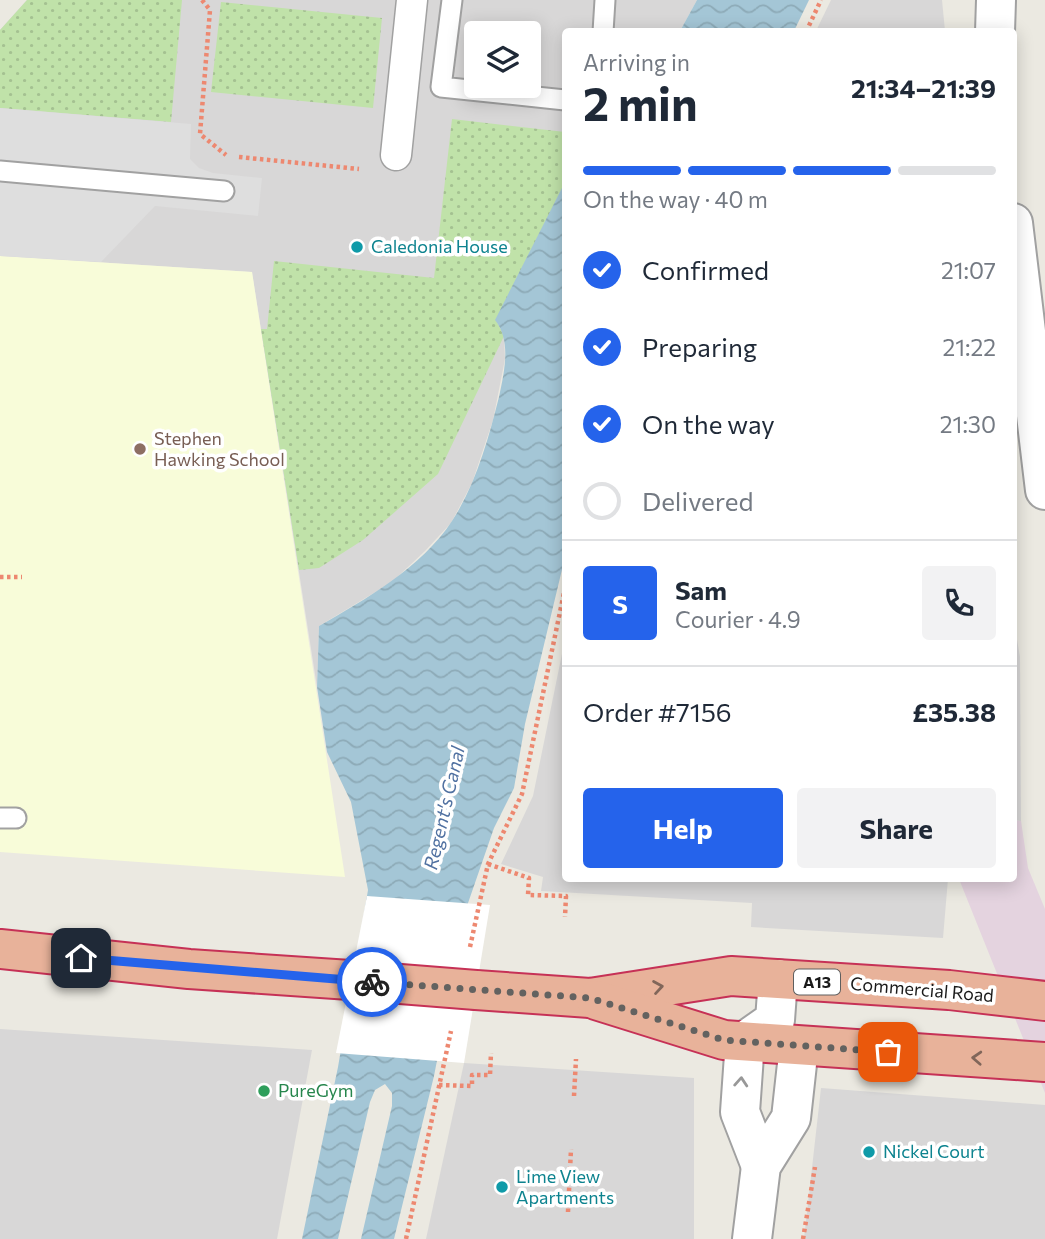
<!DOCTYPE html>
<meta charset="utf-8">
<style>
:root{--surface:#fff;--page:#f2f2f3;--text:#1f2937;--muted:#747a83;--line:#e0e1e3;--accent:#2563eb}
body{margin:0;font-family:Commissioner,sans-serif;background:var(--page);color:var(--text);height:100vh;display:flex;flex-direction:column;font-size:26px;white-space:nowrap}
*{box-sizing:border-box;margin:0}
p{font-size:23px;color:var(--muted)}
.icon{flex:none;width:38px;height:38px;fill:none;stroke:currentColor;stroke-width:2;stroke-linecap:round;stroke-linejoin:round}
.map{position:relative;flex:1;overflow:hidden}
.side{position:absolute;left:562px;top:28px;width:455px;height:854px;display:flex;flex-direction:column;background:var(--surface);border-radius:7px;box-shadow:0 4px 18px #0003}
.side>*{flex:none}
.fabs{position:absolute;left:464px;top:21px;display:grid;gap:14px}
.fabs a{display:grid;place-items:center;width:77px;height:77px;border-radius:7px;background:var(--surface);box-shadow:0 4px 18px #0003;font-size:35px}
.pin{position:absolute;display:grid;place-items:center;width:60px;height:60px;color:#fff;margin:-30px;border-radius:14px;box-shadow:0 4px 10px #0006}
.courier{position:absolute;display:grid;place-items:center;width:70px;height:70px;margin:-35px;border:5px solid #2563eb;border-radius:50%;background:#fff;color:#222;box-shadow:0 2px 9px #0007}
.overview em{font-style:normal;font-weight:700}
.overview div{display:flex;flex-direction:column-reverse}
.overview{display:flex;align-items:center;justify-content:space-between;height:119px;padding:0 21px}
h1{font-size:46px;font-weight:700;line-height:52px}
.bar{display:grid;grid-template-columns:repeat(4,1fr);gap:10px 7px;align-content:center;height:84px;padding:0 21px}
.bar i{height:9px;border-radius:5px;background:var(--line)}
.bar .selected{background:var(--accent)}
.bar p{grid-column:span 4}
.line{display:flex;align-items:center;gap:18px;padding:0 21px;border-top:2px solid var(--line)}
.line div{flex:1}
.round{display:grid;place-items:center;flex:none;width:74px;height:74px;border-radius:7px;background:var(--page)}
ol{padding:0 21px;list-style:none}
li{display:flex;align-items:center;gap:21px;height:77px}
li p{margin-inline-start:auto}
li .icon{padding:7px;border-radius:50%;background:var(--accent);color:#fff;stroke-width:4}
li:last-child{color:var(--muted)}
li i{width:38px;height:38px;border:4px solid var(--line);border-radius:50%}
.cta{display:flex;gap:14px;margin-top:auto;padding:14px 21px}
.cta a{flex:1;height:80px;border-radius:7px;background:var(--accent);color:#fff;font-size:28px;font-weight:700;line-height:80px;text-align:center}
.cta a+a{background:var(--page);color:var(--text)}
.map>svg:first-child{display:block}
.residential{fill:#d8d7d7;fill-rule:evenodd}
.industrial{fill:#e4d3df}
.education{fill:#f8fcd9}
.garden{fill:url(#garden-dots)}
.parking{fill:#dedede}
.water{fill:url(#water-waves)}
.pier{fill:#fff}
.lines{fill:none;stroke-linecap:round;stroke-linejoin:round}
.service-casing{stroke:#a1a1a1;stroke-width:23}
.pedestrian-casing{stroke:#a1a1a1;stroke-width:33}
.minor-casing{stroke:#a1a1a1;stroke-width:42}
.trunk-casing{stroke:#c63156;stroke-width:42}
.path{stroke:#ed8870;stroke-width:4.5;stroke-dasharray:3.5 3.5;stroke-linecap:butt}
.service{stroke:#fff;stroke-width:19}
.pedestrian{stroke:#fff;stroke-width:30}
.minor{stroke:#fff;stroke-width:38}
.trunk{stroke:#e8b29a;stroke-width:38}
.trunk-bridge-casing{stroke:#c63156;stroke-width:42;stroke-linecap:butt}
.trunk-bridge{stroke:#e8b29a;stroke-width:38}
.oneway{stroke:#81665a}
.oneway2{stroke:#989898}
.done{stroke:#636260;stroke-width:7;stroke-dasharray:0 12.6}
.route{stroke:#2563eb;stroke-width:9}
.culture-dot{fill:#0f9aa8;stroke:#fff;stroke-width:2.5}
.education-dot{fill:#8d6e63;stroke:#fff;stroke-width:2.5}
.leisure-dot{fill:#2e9e5b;stroke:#fff;stroke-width:2.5}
.labels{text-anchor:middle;stroke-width:7;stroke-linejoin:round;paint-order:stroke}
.shield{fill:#fff;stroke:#5f5f5f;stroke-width:2}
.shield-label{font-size:16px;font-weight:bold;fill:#1a1a1a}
.culture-label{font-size:18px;fill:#0d838f;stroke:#fff;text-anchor:start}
.education-label{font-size:18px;fill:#785e54;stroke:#fff;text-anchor:start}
.street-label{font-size:18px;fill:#1a1a1a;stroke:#fff}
.leisure-label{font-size:18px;fill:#27864d;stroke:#fff;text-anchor:start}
.water-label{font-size:19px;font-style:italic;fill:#5071a1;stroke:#fff}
</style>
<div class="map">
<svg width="1045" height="1239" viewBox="0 0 1045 1239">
<defs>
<pattern id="garden-dots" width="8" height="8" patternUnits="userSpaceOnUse" patternTransform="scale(1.75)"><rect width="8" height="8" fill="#c0e2a9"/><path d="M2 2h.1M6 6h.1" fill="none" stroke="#a4c191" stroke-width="1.8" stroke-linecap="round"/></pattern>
<pattern id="water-waves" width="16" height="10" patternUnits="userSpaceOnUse" patternTransform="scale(1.75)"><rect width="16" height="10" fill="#a4c6d6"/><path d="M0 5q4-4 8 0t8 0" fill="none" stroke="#8daab7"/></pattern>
</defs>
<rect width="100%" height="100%" fill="#ebe9e1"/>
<!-- residential -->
<g class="residential">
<path d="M 27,0 L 697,0 L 680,31 L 565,32 L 565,182 L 496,320 L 504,336 L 505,359 L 493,420 L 472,483 L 451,523 L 425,551 L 392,582 L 319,626 L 317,687 L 252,272 L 0,256 L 0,30 ZM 476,33 L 528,33 L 528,86 L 476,86 Z"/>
<path d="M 831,0 L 942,0 L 945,31 L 816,31 Z"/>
<path d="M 1013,616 L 1020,657 L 1021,821 L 1013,820 Z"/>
<path d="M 565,639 L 565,878 L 948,879 L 943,938 L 751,927 L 752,903 L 541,891 L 543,877 L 501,864 L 533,796 Z"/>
<path d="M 0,1029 L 312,1050 L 277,1239 L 0,1239 Z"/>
<path d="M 464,1063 L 694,1078 L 694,1239 L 426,1239 Z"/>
<path d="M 821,1088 L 1045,1105 L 1045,1239 L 804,1239 Z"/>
</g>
<!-- industrial -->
<path class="industrial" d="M 1013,820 L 1021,821 L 1028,868 L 1045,909 L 1045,1093 L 959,879 L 1013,878 Z"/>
<!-- education -->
<path class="education" d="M 0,256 L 252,272 L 345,877 L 0,852 Z"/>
<!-- garden -->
<g class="garden">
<path d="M 27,0 L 182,0 L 171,122 L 0,108 L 0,30 Z"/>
<path d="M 221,2 L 382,18 L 373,108 L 211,92 Z"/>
<path d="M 452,119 L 565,132 L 565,183 L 496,320 L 504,336 L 438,474 L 363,540 L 319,568 L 299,570 L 261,329 L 267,329 L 274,261 L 434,278 Z"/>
</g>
<!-- parking -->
<path class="parking" d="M 0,108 L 191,124 L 190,159 L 199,168 L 213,173 L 262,178 L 258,216 L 155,206 L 101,262 L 0,256 Z"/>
<!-- water -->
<g class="water">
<path d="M 697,0 L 809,0 L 794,31 L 680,31 Z"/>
<path d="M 565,182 L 565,557 L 525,724 L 514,788 L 494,828 L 467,906 L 434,1076 L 394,1239 L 361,1239 L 392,1106 L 392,1093 L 385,1084 L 375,1090 L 370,1102 L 338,1239 L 302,1239 L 338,1067 L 368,890 L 351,802 L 327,752 L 317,687 L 319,626 C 366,599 421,568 452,521 C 476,484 488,440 499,397 C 504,373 512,341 495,320 Z"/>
</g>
<!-- pier -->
<path class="pier" d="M 367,896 L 490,905 L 464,1063 L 336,1053 Z"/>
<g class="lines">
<!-- service casing -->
<g class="service-casing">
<g id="service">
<path d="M 452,0 L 441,87 L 565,100"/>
<path d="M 603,32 L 605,0"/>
<path d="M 0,171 L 224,191"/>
<path d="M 0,818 L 16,818"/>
</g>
</g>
<!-- pedestrian casing -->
<g class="pedestrian-casing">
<path id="pedestrian" d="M 396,155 L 412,0"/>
</g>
<!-- minor casing -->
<g class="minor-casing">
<g id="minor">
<path d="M 995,32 L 996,0"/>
<path d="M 1013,223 L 1045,490"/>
<path d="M 761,1166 L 740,1112 L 745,1041 L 775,1020 L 778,979"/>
<path d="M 752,1239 L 761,1166 L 791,1118 L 799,1046"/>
</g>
</g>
<!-- trunk casing -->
<g class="trunk-casing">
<g id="trunk">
<path d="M 0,949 L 189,969 L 350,980"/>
<path d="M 476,990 L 590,998 L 731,976 L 949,990 L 1045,1001"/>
<path d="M 596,1000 L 724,1040 L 1045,1062"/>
</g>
</g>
<!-- path -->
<g class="path">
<path d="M 202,0 L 210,10 L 200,134 L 226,155"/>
<path d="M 806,32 L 821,0"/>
<path d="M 239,157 L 359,169"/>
<path d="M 0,577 L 22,577"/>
<path d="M 488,864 L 529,878 L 528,895 L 566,896 L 565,917"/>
<path d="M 470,947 L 488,864 L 522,794 L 565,588"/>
<path d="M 439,1085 L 472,1086 L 472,1075 L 490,1075 L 491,1053"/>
<path d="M 574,1096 L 576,1059"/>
<path d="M 568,1212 L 571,1149"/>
<path d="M 406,1239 L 451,1031"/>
<path d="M 803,1239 L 815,1167"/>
</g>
<!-- service -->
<use href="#service" class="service"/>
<!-- pedestrian -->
<use href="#pedestrian" class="pedestrian"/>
<!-- minor -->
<use href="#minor" class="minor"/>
<!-- trunk -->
<use href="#trunk" class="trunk"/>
<!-- trunk-bridge casing -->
<g class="trunk-bridge-casing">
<path id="trunk-bridge" d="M 350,980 L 476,990"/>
</g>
<!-- trunk-bridge -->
<use href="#trunk-bridge" class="trunk-bridge"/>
</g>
<!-- one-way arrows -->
<defs><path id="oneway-chevron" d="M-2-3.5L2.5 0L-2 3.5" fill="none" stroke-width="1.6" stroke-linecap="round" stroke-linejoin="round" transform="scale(1.75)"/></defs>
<g class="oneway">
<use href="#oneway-chevron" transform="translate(658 987) rotate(-9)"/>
<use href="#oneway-chevron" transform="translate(977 1058) rotate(-177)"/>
</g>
<use class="oneway2" href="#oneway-chevron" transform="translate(741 1082) rotate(-86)"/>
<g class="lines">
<!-- done -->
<path class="done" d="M 372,982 L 590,998 L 724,1040 L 888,1052"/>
<!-- route -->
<path class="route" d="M 81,958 L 372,982"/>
</g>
<!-- markers -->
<g class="culture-dot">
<circle cx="357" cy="247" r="7"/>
<circle cx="869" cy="1152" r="7"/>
<circle cx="502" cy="1187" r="7"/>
</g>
<circle class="education-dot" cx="140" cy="449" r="7"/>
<circle class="leisure-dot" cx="264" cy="1091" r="7"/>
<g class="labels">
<!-- shield labels -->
<rect class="shield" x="794" y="969.5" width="46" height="25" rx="5"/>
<g class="shield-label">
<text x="817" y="988">A13</text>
</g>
<!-- culture labels -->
<g class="culture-label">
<text x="371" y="253">Caledonia House</text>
<text x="883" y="1158">Nickel Court</text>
<text x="516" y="1183">Lime View<tspan x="516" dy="21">Apartments</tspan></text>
</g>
<!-- education labels -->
<g class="education-label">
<text x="154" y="445">Stephen<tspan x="154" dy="21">Hawking School</tspan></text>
</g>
<!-- street labels -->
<g class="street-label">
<text transform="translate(922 990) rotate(5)" y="6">Commercial Road</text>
</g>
<!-- leisure labels -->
<g class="leisure-label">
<text x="278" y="1097">PureGym</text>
</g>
<!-- water labels -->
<g class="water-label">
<text transform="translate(444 808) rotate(-77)" y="7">Regent's Canal</text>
</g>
</g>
</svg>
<div class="fabs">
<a><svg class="icon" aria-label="layers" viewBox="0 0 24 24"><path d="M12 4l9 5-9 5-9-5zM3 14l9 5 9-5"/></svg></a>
</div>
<div class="pin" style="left:888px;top:1052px;background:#ea580c"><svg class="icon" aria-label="bag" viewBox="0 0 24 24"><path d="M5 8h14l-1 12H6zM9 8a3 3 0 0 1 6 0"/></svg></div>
<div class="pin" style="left:81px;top:958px;background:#1f2937"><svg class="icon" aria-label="home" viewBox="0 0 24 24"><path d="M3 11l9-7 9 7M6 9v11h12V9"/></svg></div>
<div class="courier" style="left:372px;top:982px"><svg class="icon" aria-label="bike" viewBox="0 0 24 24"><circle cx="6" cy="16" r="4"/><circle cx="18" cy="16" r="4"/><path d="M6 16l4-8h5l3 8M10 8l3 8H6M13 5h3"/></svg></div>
<section class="side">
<div class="overview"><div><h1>2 min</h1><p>Arriving in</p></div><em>21:34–21:39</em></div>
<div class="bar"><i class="selected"></i><i class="selected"></i><i class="selected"></i><i></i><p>On the way · 40 m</p></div>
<ol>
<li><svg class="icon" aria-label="check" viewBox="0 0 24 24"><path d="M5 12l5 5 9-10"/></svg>Confirmed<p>21:07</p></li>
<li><svg class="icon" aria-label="check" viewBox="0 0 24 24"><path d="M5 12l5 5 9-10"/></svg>Preparing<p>21:22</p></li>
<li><svg class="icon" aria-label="check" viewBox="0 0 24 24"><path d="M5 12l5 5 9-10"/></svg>On the way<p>21:30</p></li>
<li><i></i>Delivered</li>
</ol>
<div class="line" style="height:126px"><b class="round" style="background:var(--accent);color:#fff">S</b><div><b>Sam</b><p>Courier · 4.9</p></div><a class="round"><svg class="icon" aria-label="phone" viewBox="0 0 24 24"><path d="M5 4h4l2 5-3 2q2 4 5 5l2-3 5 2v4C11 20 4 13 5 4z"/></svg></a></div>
<div class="line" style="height:91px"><div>Order #7156</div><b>£35.38</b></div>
<div class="cta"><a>Help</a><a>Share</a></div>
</section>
</div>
